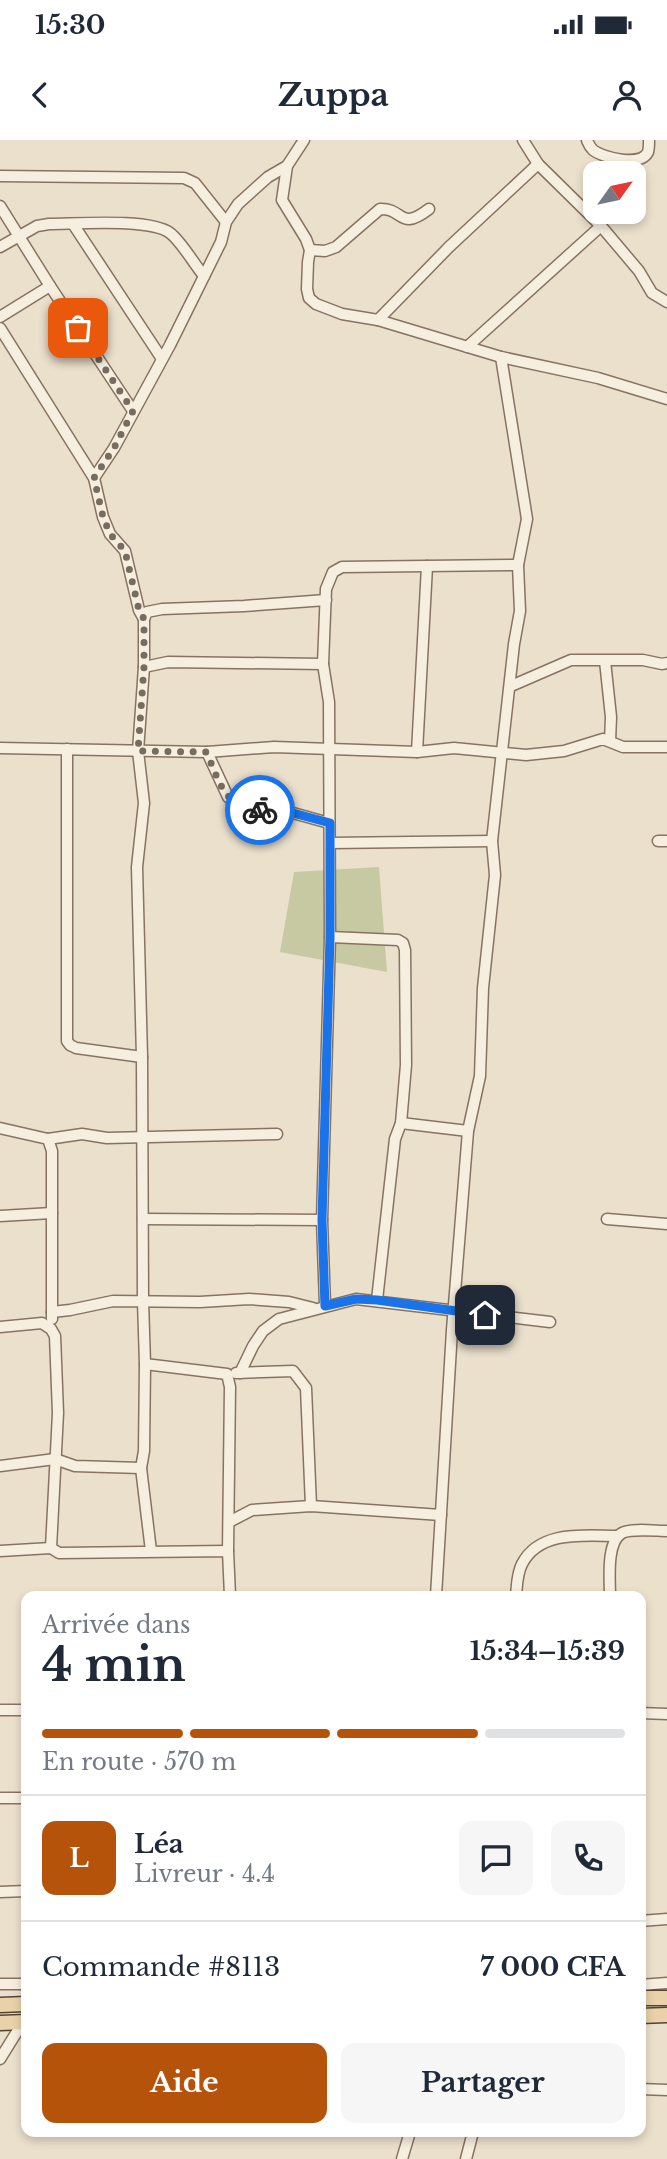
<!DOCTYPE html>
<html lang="fr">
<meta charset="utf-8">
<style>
:root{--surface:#fff;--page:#f6f6f7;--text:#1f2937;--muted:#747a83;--line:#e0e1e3;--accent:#b45309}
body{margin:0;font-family:"Libre Baskerville",serif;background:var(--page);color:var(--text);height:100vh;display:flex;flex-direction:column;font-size:26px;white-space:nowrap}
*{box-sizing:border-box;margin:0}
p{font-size:23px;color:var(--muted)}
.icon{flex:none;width:38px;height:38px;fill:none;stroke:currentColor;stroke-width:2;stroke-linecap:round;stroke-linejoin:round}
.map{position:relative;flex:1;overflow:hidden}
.panel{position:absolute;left:21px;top:1451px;width:625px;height:546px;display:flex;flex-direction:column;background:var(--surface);border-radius:14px;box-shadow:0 4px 10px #0003}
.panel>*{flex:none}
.needle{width:46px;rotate:57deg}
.buttons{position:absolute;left:583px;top:21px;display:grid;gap:14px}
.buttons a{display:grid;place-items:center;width:63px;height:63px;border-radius:14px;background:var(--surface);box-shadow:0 4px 10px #0003;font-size:35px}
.pin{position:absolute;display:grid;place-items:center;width:60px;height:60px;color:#fff;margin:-30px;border-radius:14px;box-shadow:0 4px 10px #0006}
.courier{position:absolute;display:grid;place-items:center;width:70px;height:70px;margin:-35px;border:5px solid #1a73e8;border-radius:50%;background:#fff;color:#222;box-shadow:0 2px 9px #0007}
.summary em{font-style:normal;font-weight:700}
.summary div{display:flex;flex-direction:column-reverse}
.summary{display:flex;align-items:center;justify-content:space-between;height:119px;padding:0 21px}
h1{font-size:46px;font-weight:700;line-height:52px}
.bar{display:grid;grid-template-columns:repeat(4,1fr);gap:10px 7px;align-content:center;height:84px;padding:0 21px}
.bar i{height:9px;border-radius:5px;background:var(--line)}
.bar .selected{background:var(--accent)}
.bar p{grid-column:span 4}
.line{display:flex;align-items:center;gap:18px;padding:0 21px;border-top:2px solid var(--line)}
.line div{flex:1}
.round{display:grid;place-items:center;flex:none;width:74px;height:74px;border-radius:14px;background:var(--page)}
.cta{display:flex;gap:14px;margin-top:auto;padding:14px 21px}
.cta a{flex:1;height:80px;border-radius:14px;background:var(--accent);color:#fff;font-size:28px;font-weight:700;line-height:80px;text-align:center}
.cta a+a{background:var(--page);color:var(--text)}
.status{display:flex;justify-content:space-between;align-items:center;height:49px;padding:0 35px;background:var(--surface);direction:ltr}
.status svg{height:19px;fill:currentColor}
header{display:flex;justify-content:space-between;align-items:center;height:91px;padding:0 21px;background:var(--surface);font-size:32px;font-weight:700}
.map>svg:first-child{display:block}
.green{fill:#c6c9a1}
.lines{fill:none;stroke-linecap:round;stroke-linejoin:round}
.minor-casing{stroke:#877361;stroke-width:13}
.major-casing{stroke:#564235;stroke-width:17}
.minor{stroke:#f6eedf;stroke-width:10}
.major{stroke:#e9d2a9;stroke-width:14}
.done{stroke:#776c5e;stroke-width:7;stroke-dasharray:0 12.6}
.route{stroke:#1a73e8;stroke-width:9}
</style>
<div class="status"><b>15:30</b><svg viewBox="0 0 49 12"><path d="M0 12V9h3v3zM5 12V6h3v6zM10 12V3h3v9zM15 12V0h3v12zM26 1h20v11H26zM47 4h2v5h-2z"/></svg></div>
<header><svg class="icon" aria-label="back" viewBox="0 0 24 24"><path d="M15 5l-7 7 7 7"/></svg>Zuppa<svg class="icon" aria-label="person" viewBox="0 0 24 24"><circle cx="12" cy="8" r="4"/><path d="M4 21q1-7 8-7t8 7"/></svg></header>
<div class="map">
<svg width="667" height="2019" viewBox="0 0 667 2019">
<rect width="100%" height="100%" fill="#ebe0cc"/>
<!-- green -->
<path class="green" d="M 379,727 L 387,832 L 280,812 L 294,732 Z"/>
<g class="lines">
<!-- minor casing -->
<g class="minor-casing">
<g id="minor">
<path d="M 304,0 L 287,26 L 282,60 L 306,99 L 310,110 L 308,122 L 307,149 L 309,158 L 316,164 L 342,174 L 378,180 L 501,217 L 598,238 L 667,259"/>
<path d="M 523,0 L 538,24 L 601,86 L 639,131 L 652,153 L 667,162"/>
<path d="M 587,0 C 589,5 589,6 593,10 C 603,18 641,27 648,12 C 649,9 649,3 649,0"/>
<path d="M 0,36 L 184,38 L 195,43 L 226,82"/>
<path d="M 0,66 L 50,146 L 133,271"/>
<path d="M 73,84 L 162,219"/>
<path d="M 0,107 L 37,86 L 49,84 C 76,84 150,78 170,93 C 181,101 194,124 204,136"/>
<path d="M 310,110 L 325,111 L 336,107 L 380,69 C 404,68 399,92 429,69"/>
<path d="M 0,177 L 50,146"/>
<path d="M 378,180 L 449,107 L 538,24"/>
<path d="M 0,188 L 94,338 L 103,377 L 110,394 L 125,411 L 139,470 L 144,479"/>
<path d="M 467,207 L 601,86"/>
<path d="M 94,338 L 114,308 L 170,205 L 221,102 L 226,82 L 238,64 L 268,37 L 287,26"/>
<path d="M 605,521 L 611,577 L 610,601"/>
<path d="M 144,527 L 168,522 L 323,524"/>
<path d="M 511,546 L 571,520 L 643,520 L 662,524 L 667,523"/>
<path d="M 0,608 L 207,612 L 274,607 L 417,612 L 454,608 L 526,615 L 564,611 L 603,599 L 623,607 L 667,607"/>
<path d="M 67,609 L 67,901 L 70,905 L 76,908 L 142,917"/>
<path d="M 207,612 L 228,657 L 237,665 L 255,670 L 293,673 L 329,683"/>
<path d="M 417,612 L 427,426"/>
<path d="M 658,701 L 667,701"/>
<path d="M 330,703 L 492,701"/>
<path d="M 330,797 L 398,800 L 403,803 L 405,810 L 406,925 L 401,983 L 395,999 L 377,1160"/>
<path d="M 401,983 L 468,991"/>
<path d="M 0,988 L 48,999 L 52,1011 L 52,1179"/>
<path d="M 48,999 L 82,994 L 107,998 L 277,994"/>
<path d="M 0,1076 L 52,1073"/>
<path d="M 143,1079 L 322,1080"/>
<path d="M 607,1079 L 667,1084"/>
<path d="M 325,1165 L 322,1080 L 330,797 L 329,562 L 323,524 L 326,449 L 333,432 L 342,427 L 518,425"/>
<path d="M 52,1172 L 70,1170 L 113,1161 L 200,1162 L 249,1159 L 289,1162 L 313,1168"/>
<path d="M 0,1187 L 42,1183 L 51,1189 L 55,1196 L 58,1273 L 51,1408 L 59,1413 L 228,1411 L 230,1456"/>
<path d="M 145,1224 L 144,1311 L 141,1328 L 151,1411"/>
<path d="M 236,1233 L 293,1231 L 306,1248 L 311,1366"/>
<path d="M 240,1233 L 253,1206 L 263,1191 L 279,1179 L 356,1159 L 550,1182"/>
<path d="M 0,1326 L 55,1319 L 75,1326 L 141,1328"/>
<path d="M 229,1382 L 252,1370 L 311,1366 L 441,1375"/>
<path d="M 0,1411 L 51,1408"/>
<path d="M 228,1411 L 230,1247 L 227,1234 L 145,1224 L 143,1161 L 142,917 L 137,727 L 144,663 L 138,611 L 144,527 L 144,479 L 147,472 L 162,469 L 244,466 L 326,460"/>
<path d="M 436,1456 L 452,1190 L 468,991 L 480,936 L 483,848 L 495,735 L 492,701 L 514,504 L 520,471 L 518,425 L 527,379 L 501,217"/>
<path d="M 516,1456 C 517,1445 517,1433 522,1424 C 540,1389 587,1396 618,1396"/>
<path d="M 610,1456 C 610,1440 606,1402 622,1393 C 631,1388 656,1391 667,1391"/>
<path d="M 0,1570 L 26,1570"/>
<path d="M 640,1573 L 667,1574"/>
<path d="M 0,1658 L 26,1658"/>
<path d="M 0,1752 L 26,1751"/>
<path d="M 640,1781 L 667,1779"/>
<path d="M 0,1844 L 26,1844"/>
<path d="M 640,1845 L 667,1843"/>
<path d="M 0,1919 L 23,1882"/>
<path d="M 640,1949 L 667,1950"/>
<path d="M 402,2019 L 410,1992"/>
<path d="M 466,2019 L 473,1992"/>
</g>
</g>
<!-- major casing -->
<g class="major-casing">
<g id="major">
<path d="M 640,1858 L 667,1858"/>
<path d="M 0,1865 L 26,1864"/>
<path d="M 640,1876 L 667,1875"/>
<path d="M 0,1883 L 26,1882"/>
</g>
</g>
<!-- minor -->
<use href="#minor" class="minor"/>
<!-- major -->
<use href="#major" class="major"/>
</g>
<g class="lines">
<!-- done -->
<path class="done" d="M 78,188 L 133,271 L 114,308 L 94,338 L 103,377 L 110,394 L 125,411 L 139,470 L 144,479 L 144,527 L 138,611 L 206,612 C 221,643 222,666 260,670"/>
<!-- route -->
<path class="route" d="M 260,670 L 293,673 L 330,683 L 330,797 L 322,1080 L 325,1166 L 356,1159 L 377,1160 L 485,1175"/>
</g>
</svg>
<div class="buttons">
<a><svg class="needle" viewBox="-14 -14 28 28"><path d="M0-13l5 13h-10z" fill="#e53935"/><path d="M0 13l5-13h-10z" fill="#747a83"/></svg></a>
</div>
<div class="pin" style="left:78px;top:188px;background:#ea580c"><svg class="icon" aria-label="bag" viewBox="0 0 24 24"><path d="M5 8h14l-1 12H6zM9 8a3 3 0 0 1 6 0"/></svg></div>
<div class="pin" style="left:485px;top:1175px;background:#1f2937"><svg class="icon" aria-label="home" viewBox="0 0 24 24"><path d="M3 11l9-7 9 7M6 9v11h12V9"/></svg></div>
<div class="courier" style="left:260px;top:670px"><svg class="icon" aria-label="bike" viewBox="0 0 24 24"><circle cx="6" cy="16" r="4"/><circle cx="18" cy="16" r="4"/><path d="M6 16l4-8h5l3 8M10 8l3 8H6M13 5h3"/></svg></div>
<section class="panel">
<div class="summary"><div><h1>4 min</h1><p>Arrivée dans</p></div><em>15:34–15:39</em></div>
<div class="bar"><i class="selected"></i><i class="selected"></i><i class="selected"></i><i></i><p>En route · 570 m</p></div>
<div class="line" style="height:126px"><b class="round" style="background:var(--accent);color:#fff">L</b><div><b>Léa</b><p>Livreur · 4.4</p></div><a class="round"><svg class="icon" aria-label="chat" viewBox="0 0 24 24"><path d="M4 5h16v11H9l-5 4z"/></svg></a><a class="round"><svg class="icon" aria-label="phone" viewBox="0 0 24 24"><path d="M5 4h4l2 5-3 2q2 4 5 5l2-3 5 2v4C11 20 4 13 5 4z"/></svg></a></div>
<div class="line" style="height:91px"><div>Commande #8113</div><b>7 000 CFA</b></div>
<div class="cta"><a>Aide</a><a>Partager</a></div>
</section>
</div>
